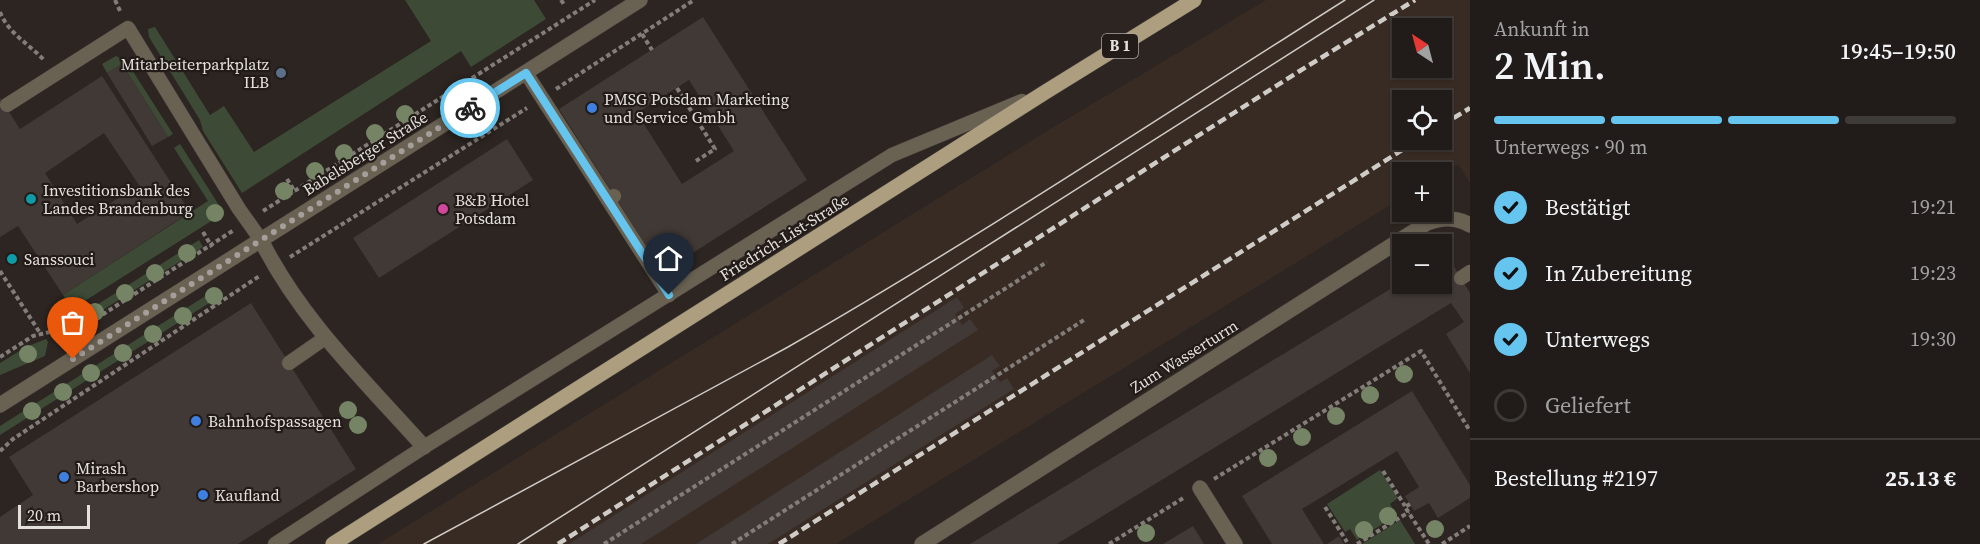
<!DOCTYPE html>
<html lang="de">
<meta charset="utf-8">
<style>
:root{--surface:#211c19;--page:#292522;--text:#f1f3f6;--muted:#a2a1a2;--line:#3e3a38;--accent:#65c5ee}
body{margin:0;font-family:"Source Serif 4",serif;background:var(--page);color:var(--text);height:100vh;display:flex;flex-direction:column;font-size:22px;white-space:nowrap}
*{box-sizing:border-box;margin:0}
p{font-size:20px;color:var(--muted)}
.icon{flex:none;width:33px;height:33px;fill:none;stroke:currentColor;stroke-width:2;stroke-linecap:round;stroke-linejoin:round}
.map{position:relative;flex:1;overflow:hidden}
.panel{display:flex;flex-direction:column;background:var(--surface);width:510px}
.panel>*{flex:none}
.needle{width:39px;rotate:324deg}
.tools{position:absolute;left:1392px;top:18px;display:grid;gap:12px}
.tools a{display:grid;place-items:center;width:60px;height:60px;border-radius:0px;background:var(--surface);box-shadow:0 2px 4px #0004,0 0 0 2px var(--line);font-size:30px}
.scale{position:absolute;left:18px;bottom:15px;width:72px;box-sizing:border-box;padding-left:6px;border:3px solid #e4e0dd;border-top:0;font-size:16px;line-height:21px;white-space:nowrap;color:#e4e0dd;-webkit-text-stroke:4px #221b18;paint-order:stroke}
.pin{position:absolute;display:grid;place-items:center;width:51px;height:51px;color:#fff;margin:-62px -26px;border-radius:50% 50% 50% 0;rotate:-45deg;box-shadow:0 0 6px #0007}
.pin .icon{rotate:45deg}
.courier{position:absolute;display:grid;place-items:center;width:60px;height:60px;margin:-30px;border:4px solid #65c5ee;border-radius:50%;background:#fff;color:#222;box-shadow:0 2px 8px #0007}
.head em{font-style:normal;font-weight:600}
.head div{display:flex;flex-direction:column-reverse}
.head{display:flex;align-items:center;justify-content:space-between;height:102px;padding:0 24px}
h1{font-size:39px;font-weight:600;line-height:45px}
.bar{display:grid;grid-template-columns:repeat(4,1fr);gap:9px 6px;align-content:center;height:72px;padding:0 24px}
.bar i{height:8px;border-radius:4px;background:var(--line)}
.bar .selected{background:var(--accent)}
.bar p{grid-column:span 4}
.line{display:flex;align-items:center;gap:15px;padding:0 24px;border-top:2px solid var(--line)}
.line div{flex:1}
ol{padding:0 24px;list-style:none}
li{display:flex;align-items:center;gap:18px;height:66px}
li p{margin-inline-start:auto}
li .icon{padding:6px;border-radius:50%;background:var(--accent);color:#111;stroke-width:4}
li:last-child{color:var(--muted)}
li i{width:33px;height:33px;border:3px solid var(--line);border-radius:50%}
main{display:flex;flex:1;min-height:0}
.map>svg:first-child{display:block}
.built{fill:#382b24;fill-rule:evenodd}
.green{fill:#3d4b36}
.building{fill:#413935;fill-rule:evenodd}
.lines{fill:none;stroke-linecap:round;stroke-linejoin:round}
.service-casing{stroke:#49433f;stroke-width:15}
.minor-casing{stroke:#49433f;stroke-width:16}
.tertiary-casing{stroke:#49433f;stroke-width:16}
.primary-casing{stroke:#49433f;stroke-width:16}
.path{stroke:#837d7a;stroke-width:4;stroke-dasharray:4.5 3;stroke-linecap:butt}
.service{stroke:#696253;stroke-width:14}
.minor{stroke:#696253;stroke-width:15}
.tertiary{stroke:#696253;stroke-width:15}
.primary{stroke:#ac9e7f;stroke-width:15}
.tram{stroke:#cfcbc7;stroke-width:1.5}
.rail{stroke:#cfcbc7;stroke-width:4.5;stroke-dasharray:9 4.5;stroke-linecap:butt}
.tree{fill:#748464}
.done{stroke:#a49f9b;stroke-width:6;stroke-dasharray:0 10.8}
.route{stroke:#65c5ee;stroke-width:8}
.service-dot{fill:#5c6f8a;stroke:#221b18;stroke-width:2}
.shop-dot{fill:#3f7fe0;stroke:#221b18;stroke-width:2}
.culture-dot{fill:#0f9aa8;stroke:#221b18;stroke-width:2}
.hotel-dot{fill:#d1479c;stroke:#221b18;stroke-width:2}
.labels{text-anchor:middle;stroke-width:4.5;stroke-linejoin:round;paint-order:stroke}
.shield{fill:#221b18;stroke:#aaa5a2;stroke-width:1.5}
.shield-label{font-size:15px;font-weight:bold;fill:#e4e0dd}
.poi-label{font-size:16px;fill:#e4e0dd;stroke:#221b18;text-anchor:start}
.street-label{font-size:16px;fill:#e4e0dd;stroke:#221b18}
</style>
<main>
<div class="map">
<svg width="1470" height="544" viewBox="0 0 1470 544">
<rect width="100%" height="100%" fill="#2c2521"/>
<!-- built -->
<path class="built" d="M 1266,0 L 1470,0 L 1470,183 L 1458,164 L 1442,174 L 1442,172 L 1402,172 L 1402,198 L 836,544 L 378,544 L 1057,125 ZM 1402,28 L 1442,28 L 1442,68 L 1402,68 ZM 1402,100 L 1442,100 L 1442,140 L 1402,140 Z"/>
<!-- green -->
<g class="green">
<path d="M 405,0 L 534,0 L 546,19 L 471,67 L 461,51 L 242,193 L 203,131 L 200,120 L 149,37 L 148,29 L 155,27 L 210,115 L 224,106 L 254,152 L 431,41 Z"/>
<path d="M 116,56 L 127,62 L 173,134 L 168,137 L 122,64 L 107,73 L 102,64 Z"/>
<path d="M 180,144 L 224,213 L 72,309 L 63,295 L 208,201 L 174,148 Z"/>
<path d="M 199,240 L 203,247 L 90,318 L 72,323 L 70,322 Z"/>
<path d="M 218,288 L 222,295 L 0,435 L 0,426 Z"/>
<path d="M 46,339 L 48,342 L 45,356 L 0,375 L 0,363 L 26,347 Z"/>
<path d="M 1380,470 L 1398,498 L 1390,504 L 1397,515 L 1357,540 L 1350,529 L 1345,532 L 1327,504 Z"/>
<path d="M 1400,520 L 1415,544 L 1362,544 Z"/>
</g>
<!-- building -->
<g class="building">
<path d="M 703,17 L 807,180 L 663,272 L 559,109 ZM 689,80 L 734,151 L 682,184 L 637,113 Z"/>
<path d="M 122,64 L 168,137 L 152,146 L 107,73 Z"/>
<path d="M 102,76 L 190,212 L 63,295 L 18,226 L 0,237 L 0,98 L 20,129 ZM 104,133 L 139,185 L 77,224 L 45,173 Z"/>
<path d="M 507,139 L 533,180 L 379,278 L 353,238 Z"/>
<path d="M 1447,178 L 1452,185 L 1442,191 L 1442,181 Z"/>
<path d="M 1447,255 L 1470,293 L 1470,373 L 1446,334 L 1464,322 L 1451,303 L 1057,544 L 970,544 L 1402,282 L 1442,284 L 1442,258 Z"/>
<path d="M 957,297 L 964,308 L 955,314 L 962,325 L 970,319 L 978,330 L 641,544 L 569,544 Z"/>
<path d="M 251,303 L 356,469 L 238,544 L 0,544 L 0,517 L 33,495 L 9,457 Z"/>
<path d="M 992,355 L 1000,366 L 992,371 L 1000,382 L 1007,378 L 1014,389 L 768,544 L 696,544 Z"/>
<path d="M 1412,391 L 1470,485 L 1470,498 L 1438,518 L 1429,503 L 1414,511 L 1405,496 L 1419,487 L 1397,451 L 1302,509 L 1324,544 L 1272,544 L 1242,496 Z"/>
<path d="M 1193,526 L 1204,544 L 1163,544 Z"/>
<path d="M 1339,536 L 1344,544 L 1327,544 Z"/>
</g>
<g class="lines">
<!-- service casing -->
<g class="service-casing">
<g id="service">
<path d="M 526,73 L 608,200 L 614,196"/>
<path d="M 7,105 L 128,28 L 239,209 L 261,240"/>
<path d="M 608,200 L 669,295"/>
<path d="M 1461,278 L 1470,272"/>
<path d="M 289,363 L 325,338"/>
<path d="M 275,544 L 424,447 L 892,155 L 1022,101"/>
</g>
</g>
<!-- minor casing -->
<g class="minor-casing">
<g id="minor">
<path d="M 261,240 C 300,319 366,382 424,447"/>
<path d="M 1200,488 L 1235,544"/>
<path d="M 922,544 L 1427,223 C 1443,217 1456,217 1470,225"/>
</g>
</g>
<!-- tertiary casing -->
<g class="tertiary-casing">
<path id="tertiary" d="M 0,405 L 640,0"/>
</g>
<!-- primary casing -->
<g class="primary-casing">
<path id="primary" d="M 333,544 L 1047,91 L 1194,0"/>
</g>
<!-- path -->
<g class="path">
<path d="M 115,0 L 121,13"/>
<path d="M 561,0 L 565,6"/>
<path d="M 0,12 C 8,33 29,44 44,60"/>
<path d="M 642,34 L 652,50"/>
<path d="M 677,88 L 715,149 L 696,161"/>
<path d="M 556,89 L 694,0"/>
<path d="M 287,179 L 295,192"/>
<path d="M 263,211 L 595,0"/>
<path d="M 203,232 L 212,247"/>
<path d="M 290,257 L 527,108"/>
<path d="M 0,271 L 40,333"/>
<path d="M 0,357 L 33,336 L 91,322 L 234,230"/>
<path d="M 0,451 L 13,439 L 261,275"/>
<path d="M 1383,471 L 1405,506"/>
<path d="M 1214,479 L 1421,351 L 1470,431"/>
<path d="M 1410,504 L 1405,507 L 1429,544"/>
<path d="M 1325,507 L 1347,542"/>
<path d="M 604,544 L 1047,262"/>
<path d="M 732,544 L 1084,320"/>
<path d="M 1109,544 L 1185,497"/>
<path d="M 1357,544 L 1409,512"/>
<path d="M 1442,544 L 1470,526"/>
</g>
<!-- service -->
<use href="#service" class="service"/>
<!-- minor -->
<use href="#minor" class="minor"/>
<!-- tertiary -->
<use href="#tertiary" class="tertiary"/>
<!-- primary -->
<use href="#primary" class="primary"/>
<!-- tram -->
<g class="tram">
<path d="M 424,544 L 788,347 C 978,238 1160,117 1345,0"/>
<path d="M 518,544 L 1374,0"/>
</g>
<!-- rail -->
<g class="rail">
<path d="M 1442,125 L 1470,108"/>
<path d="M 558,544 L 1298,72 L 1415,0"/>
<path d="M 779,544 L 1418,140"/>
</g>
</g>
<!-- trees -->
<g class="tree">
<circle cx="405" cy="114" r="9"/>
<circle cx="375" cy="133" r="9"/>
<circle cx="344" cy="153" r="9"/>
<circle cx="315" cy="171" r="9"/>
<circle cx="284" cy="191" r="9"/>
<circle cx="215" cy="213" r="9"/>
<circle cx="187" cy="253" r="9"/>
<circle cx="155" cy="273" r="9"/>
<circle cx="125" cy="293" r="9"/>
<circle cx="214" cy="296" r="9"/>
<circle cx="95" cy="312" r="9"/>
<circle cx="183" cy="316" r="9"/>
<circle cx="153" cy="334" r="9"/>
<circle cx="123" cy="353" r="9"/>
<circle cx="28" cy="354" r="9"/>
<circle cx="91" cy="373" r="9"/>
<circle cx="1404" cy="374" r="9"/>
<circle cx="63" cy="392" r="9"/>
<circle cx="1370" cy="395" r="9"/>
<circle cx="348" cy="410" r="9"/>
<circle cx="32" cy="411" r="9"/>
<circle cx="1336" cy="416" r="9"/>
<circle cx="358" cy="425" r="9"/>
<circle cx="1302" cy="437" r="9"/>
<circle cx="1268" cy="458" r="9"/>
<circle cx="1388" cy="516" r="9"/>
<circle cx="1435" cy="529" r="9"/>
<circle cx="1364" cy="530" r="9"/>
<circle cx="1146" cy="533" r="9"/>
</g>
<g class="lines">
<!-- done -->
<path class="done" d="M 73,359 L 470,108"/>
<!-- route -->
<path class="route" d="M 470,108 L 526,73 L 669,295"/>
</g>
<!-- markers -->
<circle class="service-dot" cx="281" cy="73" r="6"/>
<g class="shop-dot">
<circle cx="592" cy="108" r="6"/>
<circle cx="196" cy="421" r="6"/>
<circle cx="64" cy="477" r="6"/>
<circle cx="203" cy="495" r="6"/>
</g>
<g class="culture-dot">
<circle cx="31" cy="199" r="6"/>
<circle cx="12" cy="259" r="6"/>
</g>
<circle class="hotel-dot" cx="443" cy="209" r="6"/>
<g class="labels">
<!-- shield labels -->
<rect class="shield" x="1102" y="34" width="36" height="24" rx="4.5"/>
<g class="shield-label">
<text x="1120" y="51">B 1</text>
</g>
<!-- poi labels -->
<g class="poi-label">
<text x="269" y="70" text-anchor="end">Mitarbeiterparkplatz<tspan x="269" dy="18">ILB</tspan></text>
<text x="604" y="105">PMSG Potsdam Marketing<tspan x="604" dy="18">und Service Gmbh</tspan></text>
<text x="43" y="196">Investitionsbank des<tspan x="43" dy="18">Landes Brandenburg</tspan></text>
<text x="455" y="206">B&amp;B Hotel<tspan x="455" dy="18">Potsdam</tspan></text>
<text x="24" y="265">Sanssouci</text>
<text x="208" y="427">Bahnhofspassagen</text>
<text x="76" y="474">Mirash<tspan x="76" dy="18">Barbershop</tspan></text>
<text x="215" y="501">Kaufland</text>
</g>
<!-- street labels -->
<g class="street-label">
<text transform="translate(365 153) rotate(-32)" y="6">Babelsberger Straße</text>
<text transform="translate(784 237) rotate(-32)" y="6">Friedrich-List-Straße</text>
<text transform="translate(1184 356) rotate(-32)" y="6">Zum Wasserturm</text>
</g>
</g>
</svg>
<div class="tools">
<a><svg class="needle" viewBox="-14 -14 28 28"><path d="M0-13l5 13h-10z" fill="#e53935"/><path d="M0 13l5-13h-10z" fill="#a2a1a2"/></svg></a>
<a><svg class="icon" aria-label="locate" viewBox="0 0 24 24"><circle cx="12" cy="12" r="6"/><path d="M12 2v4M12 18v4M2 12h4M18 12h4"/></svg></a>
<a>+</a>
<a>−</a>
</div>
<div class="scale">20 m</div>
<div class="pin" style="left:73px;top:359px;background:#ea580c"><svg class="icon" aria-label="bag" viewBox="0 0 24 24"><path d="M5 8h14l-1 12H6zM9 8a3 3 0 0 1 6 0"/></svg></div>
<div class="pin" style="left:669px;top:295px;background:#1f2937"><svg class="icon" aria-label="home" viewBox="0 0 24 24"><path d="M3 11l9-7 9 7M6 9v11h12V9"/></svg></div>
<div class="courier" style="left:470px;top:108px"><svg class="icon" aria-label="bike" viewBox="0 0 24 24"><circle cx="6" cy="16" r="4"/><circle cx="18" cy="16" r="4"/><path d="M6 16l4-8h5l3 8M10 8l3 8H6M13 5h3"/></svg></div>
</div>
<section class="panel">
<div class="head"><div><h1>2 Min.</h1><p>Ankunft in</p></div><em>19:45–19:50</em></div>
<div class="bar"><i class="selected"></i><i class="selected"></i><i class="selected"></i><i></i><p>Unterwegs · 90 m</p></div>
<ol>
<li><svg class="icon" aria-label="check" viewBox="0 0 24 24"><path d="M5 12l5 5 9-10"/></svg>Bestätigt<p>19:21</p></li>
<li><svg class="icon" aria-label="check" viewBox="0 0 24 24"><path d="M5 12l5 5 9-10"/></svg>In Zubereitung<p>19:23</p></li>
<li><svg class="icon" aria-label="check" viewBox="0 0 24 24"><path d="M5 12l5 5 9-10"/></svg>Unterwegs<p>19:30</p></li>
<li><i></i>Geliefert</li>
</ol>
<div class="line" style="height:78px"><div>Bestellung #2197</div><b>25.13 €</b></div>
</section>
</main>
